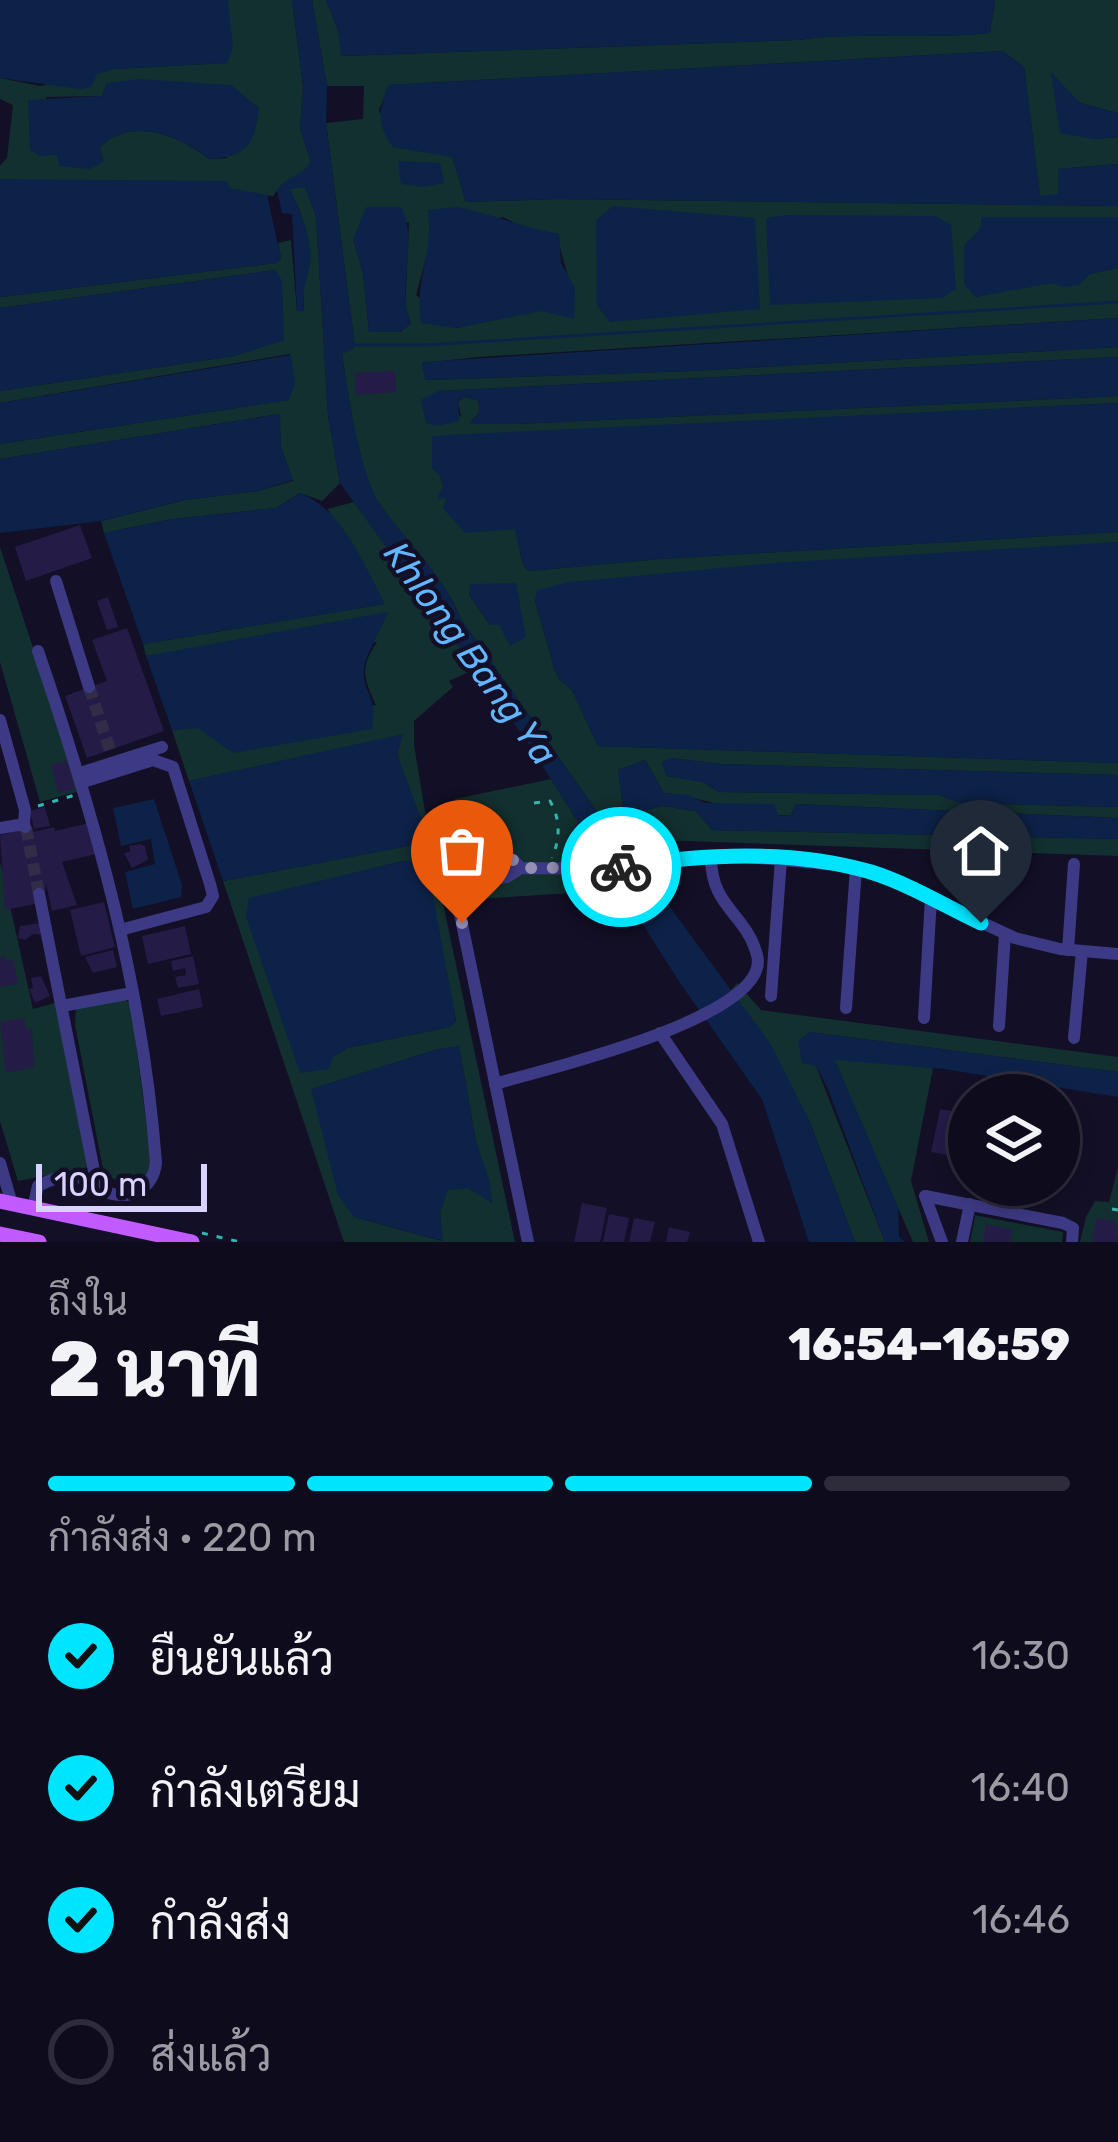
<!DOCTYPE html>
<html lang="th">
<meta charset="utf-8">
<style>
:root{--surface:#0e0b1c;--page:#1c1929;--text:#f1f3f6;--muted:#9b9ba3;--line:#2e2b3b;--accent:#00e5ff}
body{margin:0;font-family:Rubik,Sarabun,sans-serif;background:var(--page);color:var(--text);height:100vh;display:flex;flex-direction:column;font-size:45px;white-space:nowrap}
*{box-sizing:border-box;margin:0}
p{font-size:39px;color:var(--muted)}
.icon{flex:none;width:66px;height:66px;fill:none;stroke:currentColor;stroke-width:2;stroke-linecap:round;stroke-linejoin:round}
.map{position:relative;height:1242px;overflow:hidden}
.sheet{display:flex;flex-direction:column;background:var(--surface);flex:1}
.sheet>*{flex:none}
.controls{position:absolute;left:948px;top:1074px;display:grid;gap:24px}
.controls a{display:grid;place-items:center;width:132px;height:132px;border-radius:50%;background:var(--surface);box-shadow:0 6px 18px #0003,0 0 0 3px var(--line);font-size:60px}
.scale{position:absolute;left:36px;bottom:30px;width:171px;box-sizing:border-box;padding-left:12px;border:6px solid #d9d4ff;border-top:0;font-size:33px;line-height:42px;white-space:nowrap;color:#d9d4ff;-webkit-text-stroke:9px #130f26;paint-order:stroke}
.pin{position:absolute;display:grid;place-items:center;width:102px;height:102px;color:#fff;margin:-123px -51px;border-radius:50% 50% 50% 0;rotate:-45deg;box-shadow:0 0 12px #0007}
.pin .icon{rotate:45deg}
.courier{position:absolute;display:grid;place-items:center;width:120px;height:120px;margin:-60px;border:9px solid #00e5ff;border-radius:50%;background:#fff;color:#222;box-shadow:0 3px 15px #0007}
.head em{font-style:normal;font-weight:800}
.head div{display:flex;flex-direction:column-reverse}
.head{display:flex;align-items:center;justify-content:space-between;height:204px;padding:0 48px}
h1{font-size:78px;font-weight:800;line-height:90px}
.bar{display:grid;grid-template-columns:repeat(4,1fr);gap:18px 12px;align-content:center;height:144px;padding:0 48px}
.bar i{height:15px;border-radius:9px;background:var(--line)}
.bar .selected{background:var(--accent)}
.bar p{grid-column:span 4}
ol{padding:0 48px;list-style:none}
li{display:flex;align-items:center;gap:36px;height:132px}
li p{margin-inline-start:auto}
li .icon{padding:12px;border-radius:50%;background:var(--accent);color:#111;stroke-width:4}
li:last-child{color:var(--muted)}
li i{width:66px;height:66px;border:6px solid var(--line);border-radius:50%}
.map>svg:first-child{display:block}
.green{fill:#12302f;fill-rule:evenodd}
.water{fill:#0c2248}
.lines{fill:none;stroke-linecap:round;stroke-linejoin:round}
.stream{stroke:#0c2248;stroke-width:3}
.building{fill:#241b47}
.minor-tunnel{stroke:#312d47;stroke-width:12;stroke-dasharray:12 6;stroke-linecap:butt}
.path{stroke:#2fb8b0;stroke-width:3;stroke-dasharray:6 9;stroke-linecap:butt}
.minor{stroke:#3d3a85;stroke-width:12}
.major{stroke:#c25bff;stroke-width:15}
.done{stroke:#948fb3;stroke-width:12;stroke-dasharray:0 21.6}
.route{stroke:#00e5ff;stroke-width:15}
.labels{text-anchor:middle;stroke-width:9;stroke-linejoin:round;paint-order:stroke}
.water-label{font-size:36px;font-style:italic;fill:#62b6ff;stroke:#130f26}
</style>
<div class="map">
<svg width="1118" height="1242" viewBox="0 0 1118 1242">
<rect width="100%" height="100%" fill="#130f26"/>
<!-- green -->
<g class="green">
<path d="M 228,0 L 292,0 L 303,86 L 300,128 L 311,162 C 301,178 285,180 273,196 L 245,194 L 228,188 L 0,179 L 0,166 L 7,158 L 13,105 L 0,99 L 0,78 L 40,86 L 114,69 L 226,63 ZM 107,83 L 228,158 L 209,159 C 180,136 131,116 100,147 L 103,162 L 58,155 L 46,97 L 102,96 Z"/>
<path d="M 312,0 L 326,0 L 338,30 L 342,56 L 796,40 C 861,31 925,40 990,33 L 995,0 L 1118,0 L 1118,113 L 1080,103 L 1051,75 L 1094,139 L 1118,137 L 1118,164 L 1058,169 L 1058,195 L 1040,196 L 1024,67 L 1002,51 L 389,85 L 379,110 L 393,147 L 452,156 L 466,202 L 558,199 L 1118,206 L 1118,217 L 981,217 L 981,227 L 974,238 L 975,297 L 1118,268 L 1118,318 L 478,357 L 422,363 L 426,380 L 691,371 L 1118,347 L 1118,357 L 438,391 L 461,417 L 458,402 L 464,397 L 478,400 L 480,411 L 471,422 L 517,424 L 1118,396 L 1118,403 L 432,437 L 443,487 L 438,498 L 447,498 L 515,529 L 523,565 L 529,571 L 660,559 L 1118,532 L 1118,542 L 535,600 L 554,668 L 559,679 L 572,690 L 598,746 L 1118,763 L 1118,775 L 720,764 L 671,758 L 667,776 L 703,782 L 719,792 L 939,795 L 961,803 L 1118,807 L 1118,818 L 796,804 L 791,815 C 749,819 705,796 664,793 L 645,760 L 618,770 L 624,815 L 662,806 L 696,811 L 712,830 L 1118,839 L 1118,856 L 628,839 L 605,823 L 461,619 C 443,575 408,544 381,506 C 360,478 347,390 342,354 L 355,347 L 326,123 L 363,119 L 364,86 L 327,86 ZM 503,217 L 524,228 L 558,234 C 562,267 575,284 574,318 L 542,310 L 456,328 L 416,295 L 432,236 ZM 409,222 L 405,308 L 411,323 L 400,332 L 369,332 L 363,273 L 353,239 ZM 471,584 L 516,584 L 523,625 L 507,635 L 499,624 L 490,625 L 469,595 Z"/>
<path d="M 305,186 L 316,216 L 328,415 L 340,483 L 322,501 L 300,493 L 276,508 L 173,519 L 104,533 L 101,521 L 185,500 L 257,491 L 293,481 L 281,447 L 279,414 L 0,459 L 0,444 L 288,400 L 290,354 L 0,403 L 0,391 L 234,356 L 283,340 L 283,301 L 275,270 L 0,308 L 0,297 L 276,263 L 281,258 L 278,243 L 291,240 L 297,311 L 304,310 L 302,277 L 310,264 L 300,211 L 289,189 Z"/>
<path d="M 354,502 L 475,669 L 449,681 L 453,687 L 414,721 L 414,745 L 430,842 L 515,1242 L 344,1242 L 223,881 L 429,842 L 397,755 L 402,735 L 189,781 L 172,730 L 376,705 C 363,678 360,667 377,642 L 146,656 L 143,644 L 384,604 L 356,550 L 327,509 ZM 403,861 L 426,864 L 456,1021 L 450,1027 L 347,1048 L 333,1057 L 249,899 ZM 459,1046 L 476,1142 L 492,1202 L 468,1188 L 448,1189 L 440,1212 L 442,1241 L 354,1217 L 312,1089 L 435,1050 Z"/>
<path d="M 0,547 L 80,791 L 40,802 L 0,662 Z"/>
<path d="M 551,779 L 621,890 L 476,899 L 455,799 Z"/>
<path d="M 0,861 L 33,1009 L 55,1003 L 89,1167 L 18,1181 L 0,1121 Z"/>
<path d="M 737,983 L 761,1010 L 1118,1057 L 1118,1072 L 809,1032 L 816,1066 L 885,1242 L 855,1242 L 809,1120 L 730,991 Z"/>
<path d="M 124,998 L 131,1005 L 152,1168 L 147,1178 L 130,1187 L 104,1174 L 75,1025 L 76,1008 Z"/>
<path d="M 842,1058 L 933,1068 L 911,1181 L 929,1242 L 913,1242 L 837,1070 L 834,1060 Z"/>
<path d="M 1118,1167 L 1118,1242 L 1080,1242 L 1086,1217 L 1095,1201 L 1109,1202 Z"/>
<path d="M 969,1214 L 1063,1232 L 1062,1242 L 970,1242 L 975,1216 Z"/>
</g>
<!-- water -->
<g class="water">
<path d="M 0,0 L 228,0 L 233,48 L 227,63 L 114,69 L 97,74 L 91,87 L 80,89 L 0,78 Z"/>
<path d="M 292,0 L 312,0 L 327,86 L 326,123 L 355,347 L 342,354 C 347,390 361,479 381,506 C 409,544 443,575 461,619 L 605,823 L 628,839 L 675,914 L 770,1043 L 809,1120 L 855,1242 L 809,1242 L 762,1099 L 680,983 L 526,740 L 340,483 L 328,415 L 316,216 L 305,187 L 290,189 C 299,209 314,241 310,264 C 306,281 302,291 304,311 L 297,311 L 292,214 L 282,213 L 277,190 C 287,176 302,177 311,162 L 300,128 L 303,86 Z"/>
<path d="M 326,0 L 995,0 L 990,33 C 925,40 861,31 796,40 L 341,56 L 338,30 Z"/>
<path d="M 1002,51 L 1024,67 L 1040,196 L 1058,194 L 1058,169 L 1118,164 L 1118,206 L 558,199 L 466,202 L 452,157 L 393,147 C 376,125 379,110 388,85 Z"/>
<path d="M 1051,72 L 1080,103 L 1118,113 L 1118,137 L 1094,139 L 1060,133 Z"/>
<path d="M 138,79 L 231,85 L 259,108 C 254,145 248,156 209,159 C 180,136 131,116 100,147 L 103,162 L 90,169 L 59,166 L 57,155 L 40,156 L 30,150 L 28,100 L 102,96 L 107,83 Z"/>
<path d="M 398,161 L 440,163 L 444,183 L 424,187 L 401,184 Z"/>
<path d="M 0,179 L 227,181 L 229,188 L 267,195 L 281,258 L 276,263 L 0,297 Z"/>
<path d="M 613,206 L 755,218 L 760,309 L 610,322 L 597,306 L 596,220 Z"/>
<path d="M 366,207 L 401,207 C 420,243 395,286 411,324 L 399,332 L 369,332 L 363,273 L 353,239 Z"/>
<path d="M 457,207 C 493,214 524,228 559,234 L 561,263 L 575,288 L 574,319 L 542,311 L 456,328 L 421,323 C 414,281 434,253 428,210 Z"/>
<path d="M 786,215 L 936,216 L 951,225 L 956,289 L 942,298 L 770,305 L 766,218 Z"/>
<path d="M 981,217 L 1118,217 L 1118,268 L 1090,274 L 1079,285 L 1062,287 L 1053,283 L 975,297 L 964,284 L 964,245 L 981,228 Z"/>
<path d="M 275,270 L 282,281 L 284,340 L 234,356 L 0,391 L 0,308 Z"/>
<path d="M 1118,318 L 1118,347 L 691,371 L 425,380 L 422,362 Z"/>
<path d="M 291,355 L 295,384 L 289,400 L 0,444 L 0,403 Z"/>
<path d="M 1118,357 L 1118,396 L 517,424 L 470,424 L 480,411 L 478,400 L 464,397 L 458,402 L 459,421 L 436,426 L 426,423 L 421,400 L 438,391 Z"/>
<path d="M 1118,403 L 1118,532 L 660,559 L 529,571 L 523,565 L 515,529 L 465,533 L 443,508 L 446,498 L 437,499 L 443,487 L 441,477 L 432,468 L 432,437 L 447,435 Z"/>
<path d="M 280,414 L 281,447 L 293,480 L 257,491 L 185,500 L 101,521 L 0,533 L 0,459 Z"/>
<path d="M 300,493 C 343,510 364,565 385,604 L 143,644 L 104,533 L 173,519 L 276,508 Z"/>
<path d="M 1118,542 L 1118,763 L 598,746 L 572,690 L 559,679 L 554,668 L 535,600 L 537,590 L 570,582 L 774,563 Z"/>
<path d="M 516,583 L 526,637 L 510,646 L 499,625 L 490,625 L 469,595 L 471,584 Z"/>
<path d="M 388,612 C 382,629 365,655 364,669 C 362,693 378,695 372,729 L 233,753 L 198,728 L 172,730 L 146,656 Z"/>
<path d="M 403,734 L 397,755 L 430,842 L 223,881 L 189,781 Z"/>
<path d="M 671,758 L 720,764 L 1118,775 L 1118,807 L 961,803 L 938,795 L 719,792 L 703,782 L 666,776 L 662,762 Z"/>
<path d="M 645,760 L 664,793 L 688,795 L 705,803 L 774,804 L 779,816 L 791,815 L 796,804 L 1118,818 L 1118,839 L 712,830 L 696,811 L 662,806 L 624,815 L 618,770 Z"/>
<path d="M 154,799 L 182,885 L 181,897 L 133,909 L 125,872 L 155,864 L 151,839 L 121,846 L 113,808 Z"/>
<path d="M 403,861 L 427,864 L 456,1021 L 450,1027 L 347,1048 L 333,1057 L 329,1069 L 300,1073 L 246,917 L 249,898 Z"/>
<path d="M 809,1032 L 1118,1072 L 1118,1097 L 944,1069 L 835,1060 L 898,1207 L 899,1237 L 905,1242 L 885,1242 L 828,1089 L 816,1066 L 802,1063 L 798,1041 Z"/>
<path d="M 459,1046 L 476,1142 L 489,1179 L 492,1203 L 468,1188 L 448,1190 L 440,1212 L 443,1241 L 354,1217 L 338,1195 L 311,1089 L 435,1050 Z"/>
</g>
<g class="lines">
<!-- stream -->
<path class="stream" d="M 353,345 L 424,345 L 1118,302"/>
</g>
<!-- building -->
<g class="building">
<path d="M 395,371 L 396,392 L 356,395 L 355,373 Z"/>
<path d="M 80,525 L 92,558 L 26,581 L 15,547 Z"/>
<path d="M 108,597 L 118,627 L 107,630 L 97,601 Z"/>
<path d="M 127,628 L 164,731 L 87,758 L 65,696 L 107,681 L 92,640 Z"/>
<path d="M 67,760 L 75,789 L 58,793 L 51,765 Z"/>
<path d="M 45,807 L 50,826 L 34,829 L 30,811 Z"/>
<path d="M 89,823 L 96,854 L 62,862 L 77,905 L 52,911 L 46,884 L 45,893 L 33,895 L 35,904 L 5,910 L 0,835 L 32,827 L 33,832 L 54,827 L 55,831 Z"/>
<path d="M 140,844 L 145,846 L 148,860 L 132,868 L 124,853 L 130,852 L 129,846 Z"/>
<path d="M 104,902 L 115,947 L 81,956 L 70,910 Z"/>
<path d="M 40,923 L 43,935 L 33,934 L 25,940 L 18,938 L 20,926 Z"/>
<path d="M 185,926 L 191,954 L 148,964 L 142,936 Z"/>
<path d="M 113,950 L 117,967 L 93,973 L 85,957 Z"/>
<path d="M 5,956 L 6,961 L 13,960 L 18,984 L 0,987 L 0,957 Z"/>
<path d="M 193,956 L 199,984 L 178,988 L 175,977 L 186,975 L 185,968 L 173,971 L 171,961 Z"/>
<path d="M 41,976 L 50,996 L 35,1003 L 29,989 L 33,988 L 31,978 Z"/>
<path d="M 199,989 L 203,1007 L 161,1016 L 157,999 Z"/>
<path d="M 24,1018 L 27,1030 L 32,1029 L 34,1067 L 6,1073 L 0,1022 Z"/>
<path d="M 940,1109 L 969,1114 L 969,1159 L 931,1152 Z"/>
<path d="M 582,1203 L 607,1208 L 600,1242 L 574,1242 Z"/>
<path d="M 609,1214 L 629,1218 L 624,1242 L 603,1242 Z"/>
<path d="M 634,1218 L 655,1222 L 650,1242 L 629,1242 Z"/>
<path d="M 1097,1218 L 1116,1222 L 1118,1242 L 1091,1242 Z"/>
<path d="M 986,1224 L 1013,1230 L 1010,1242 L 983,1242 Z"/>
<path d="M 669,1227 L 690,1232 L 687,1242 L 666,1242 Z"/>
</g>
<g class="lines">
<!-- minor-tunnel -->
<g class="minor-tunnel">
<path d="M 89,687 L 110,750"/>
<path d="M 26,828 L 39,894"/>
</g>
<!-- path -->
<g class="path">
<path d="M 534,803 L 550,801 C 561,820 560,839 552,858"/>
<path d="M 38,806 L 75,795"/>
<path d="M 1112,1209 L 1118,1210"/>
<path d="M 202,1233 L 240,1242"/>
</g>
<!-- minor -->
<g class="minor">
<path d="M 56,581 L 89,687"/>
<path d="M 0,720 L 25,810 L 24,824"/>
<path d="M 80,773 L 162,747"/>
<path d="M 83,782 L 153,760 L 173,767 L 210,884 L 213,896 L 206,907 L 120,930"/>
<path d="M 440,818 L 528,1242"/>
<path d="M 0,828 L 24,824 L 25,827"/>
<path d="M 449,859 L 512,859 L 521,868"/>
<path d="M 454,883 L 507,877 L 521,868 L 608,869 L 694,857 L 746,857 L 841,865 L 875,873 L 1015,938 L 1060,949 L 1118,954"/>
<path d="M 39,894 L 97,1186"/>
<path d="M 1068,950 L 1074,864"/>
<path d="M 771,996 L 781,859"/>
<path d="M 62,1006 L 132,993"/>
<path d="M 846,1008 L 856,868"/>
<path d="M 924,1018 L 931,898"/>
<path d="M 999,1026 L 1005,934"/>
<path d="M 660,1033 L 722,1124 L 759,1242"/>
<path d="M 1074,1038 L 1082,951"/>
<path d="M 495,1084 C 541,1070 774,1017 757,955 C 746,913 711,908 711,857"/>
<path d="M 0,1163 L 12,1204"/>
<path d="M 33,1208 L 38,1186 C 49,1180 64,1175 77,1177 C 87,1179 95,1187 104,1191 C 129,1202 153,1189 156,1163 C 143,987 95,817 38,651"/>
<path d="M 942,1242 L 925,1196 L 1063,1223 L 1073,1228 L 1072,1242"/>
<path d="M 962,1242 L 970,1204"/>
</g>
<!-- major -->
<g class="major">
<path d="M 0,1201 L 192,1242"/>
<path d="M 0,1234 L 39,1242"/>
</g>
</g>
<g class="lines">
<!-- done -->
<path class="done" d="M 462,923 L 449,859 L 512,859 L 521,868 L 621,867"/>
<!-- route -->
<path class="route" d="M 621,867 C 701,854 792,849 871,872 C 909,884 945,906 981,923"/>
</g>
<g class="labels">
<!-- water labels -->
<g class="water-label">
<text transform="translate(471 653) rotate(54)" y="13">Khlong Bang Ya</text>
</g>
</g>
</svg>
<div class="controls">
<a><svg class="icon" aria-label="layers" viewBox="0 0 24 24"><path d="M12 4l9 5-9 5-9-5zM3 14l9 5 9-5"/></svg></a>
</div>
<div class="scale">100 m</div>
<div class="pin" style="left:462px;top:923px;background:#ea580c"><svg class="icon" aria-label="bag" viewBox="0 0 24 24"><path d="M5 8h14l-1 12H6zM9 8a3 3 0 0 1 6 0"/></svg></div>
<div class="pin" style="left:981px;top:923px;background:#1f2937"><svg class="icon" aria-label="home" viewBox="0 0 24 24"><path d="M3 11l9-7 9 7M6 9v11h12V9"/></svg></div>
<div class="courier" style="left:621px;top:867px"><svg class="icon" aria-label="bike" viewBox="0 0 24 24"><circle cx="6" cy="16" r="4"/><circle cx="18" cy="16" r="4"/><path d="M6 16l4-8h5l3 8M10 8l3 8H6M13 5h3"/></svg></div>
</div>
<section class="sheet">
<div class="head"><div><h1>2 นาที</h1><p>ถึงใน</p></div><em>16:54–16:59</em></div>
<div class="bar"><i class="selected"></i><i class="selected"></i><i class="selected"></i><i></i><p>กำลังส่ง · 220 m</p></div>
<ol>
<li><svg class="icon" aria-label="check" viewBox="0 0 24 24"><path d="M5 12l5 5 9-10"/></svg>ยืนยันแล้ว<p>16:30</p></li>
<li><svg class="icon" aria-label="check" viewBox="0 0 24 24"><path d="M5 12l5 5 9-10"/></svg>กำลังเตรียม<p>16:40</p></li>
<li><svg class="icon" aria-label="check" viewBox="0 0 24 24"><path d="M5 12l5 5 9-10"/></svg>กำลังส่ง<p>16:46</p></li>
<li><i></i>ส่งแล้ว</li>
</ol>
</section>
